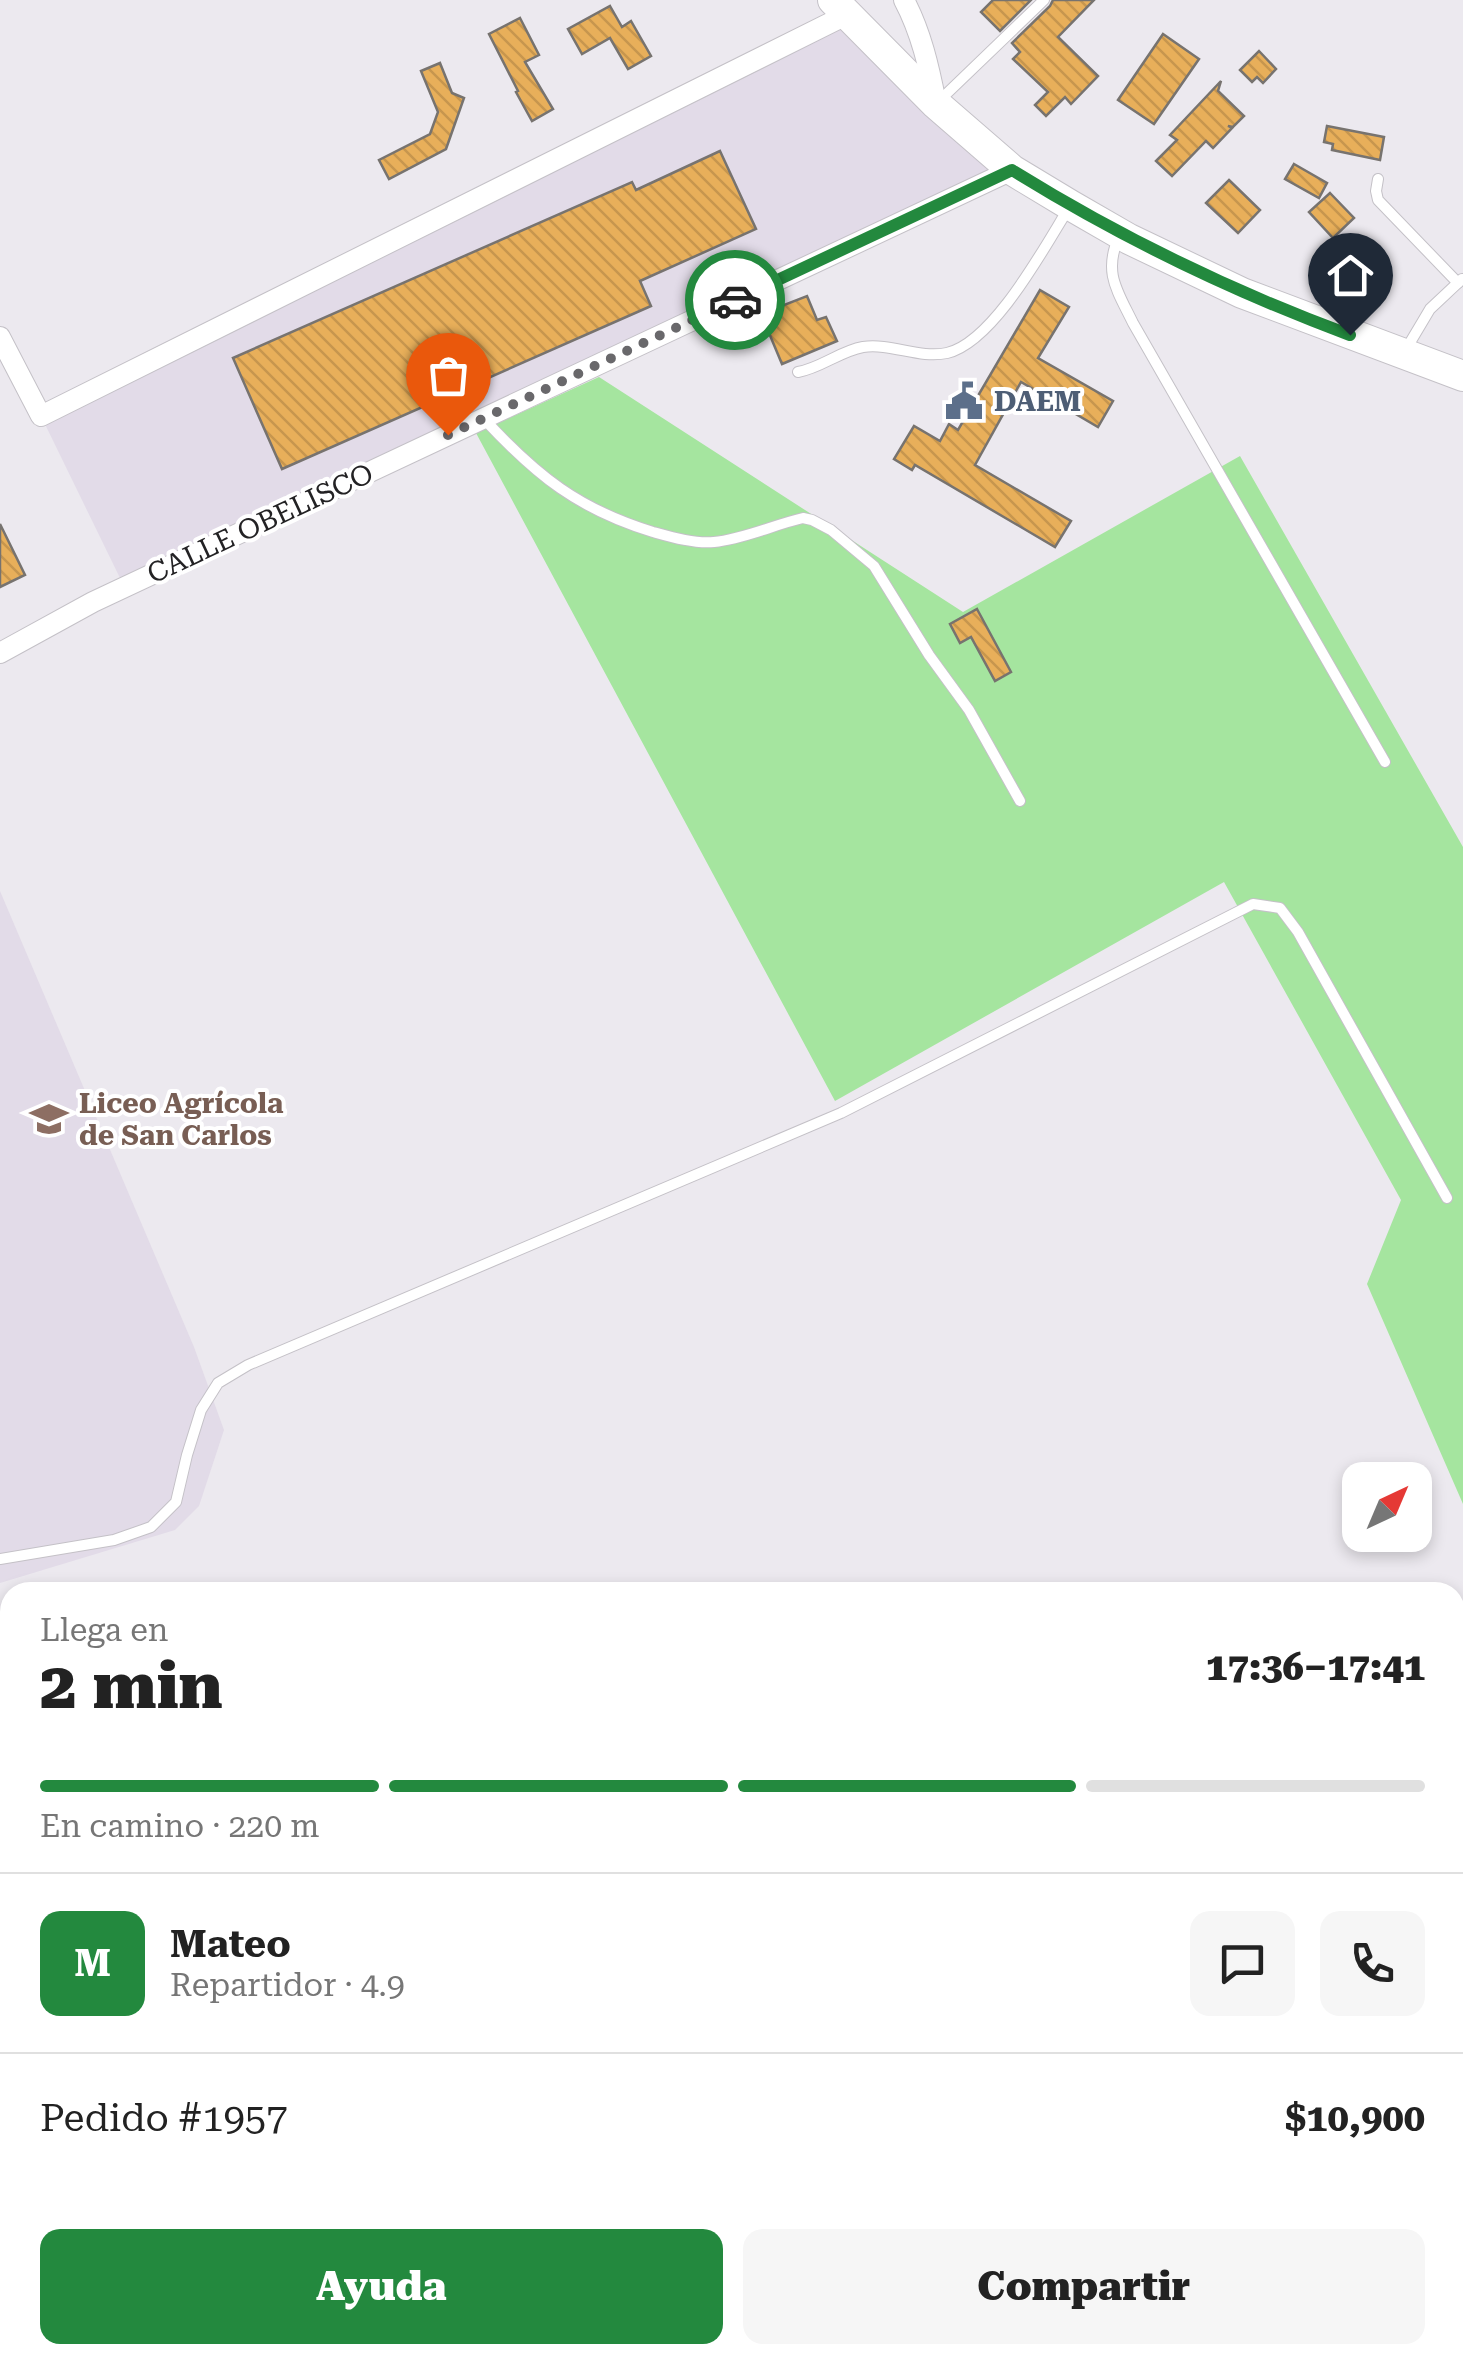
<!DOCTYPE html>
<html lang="es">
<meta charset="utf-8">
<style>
:root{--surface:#fff;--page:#f6f6f6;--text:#222;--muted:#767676;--line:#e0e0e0;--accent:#23893e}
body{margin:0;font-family:"Roboto Serif",serif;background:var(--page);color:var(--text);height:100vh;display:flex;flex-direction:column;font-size:38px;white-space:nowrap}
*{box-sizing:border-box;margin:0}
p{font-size:32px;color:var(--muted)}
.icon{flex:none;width:55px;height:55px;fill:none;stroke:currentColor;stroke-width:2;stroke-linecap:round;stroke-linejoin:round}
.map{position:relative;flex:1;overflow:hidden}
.details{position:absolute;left:0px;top:1582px;width:1465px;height:782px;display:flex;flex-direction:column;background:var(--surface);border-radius:30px 30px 0 0;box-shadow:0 5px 15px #0003}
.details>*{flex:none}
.needle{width:65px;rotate:44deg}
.controls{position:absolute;left:1342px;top:1462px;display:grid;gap:20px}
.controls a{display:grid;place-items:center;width:90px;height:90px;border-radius:20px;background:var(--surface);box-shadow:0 5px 15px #0003;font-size:50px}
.pin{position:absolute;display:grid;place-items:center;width:85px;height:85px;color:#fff;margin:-102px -42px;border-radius:50% 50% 50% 0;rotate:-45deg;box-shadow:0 0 10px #0007}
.pin .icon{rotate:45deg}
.courier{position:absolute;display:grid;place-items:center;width:100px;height:100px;margin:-50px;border:8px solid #23893e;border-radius:50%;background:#fff;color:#222;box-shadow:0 2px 12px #0007}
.headline em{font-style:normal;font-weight:800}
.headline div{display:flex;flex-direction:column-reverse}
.headline{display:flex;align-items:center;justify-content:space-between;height:170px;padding:0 40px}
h1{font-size:65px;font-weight:800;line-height:75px}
.bar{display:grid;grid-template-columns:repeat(4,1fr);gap:15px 10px;align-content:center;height:120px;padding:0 40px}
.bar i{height:12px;border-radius:8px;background:var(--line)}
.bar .active{background:var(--accent)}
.bar p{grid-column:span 4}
.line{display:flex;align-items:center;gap:25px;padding:0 40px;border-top:2px solid var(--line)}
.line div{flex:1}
.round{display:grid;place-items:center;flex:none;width:105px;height:105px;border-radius:20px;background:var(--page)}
.cta{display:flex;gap:20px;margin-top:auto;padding:20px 40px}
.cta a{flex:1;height:115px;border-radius:20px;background:var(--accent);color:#fff;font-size:40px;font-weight:800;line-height:115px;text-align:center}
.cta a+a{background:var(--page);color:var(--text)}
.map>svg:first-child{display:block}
.built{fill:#e2dbe8}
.green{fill:#a5e59f}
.building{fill:url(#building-back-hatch);stroke:#77736f;stroke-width:2.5}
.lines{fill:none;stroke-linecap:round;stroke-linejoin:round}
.lane-casing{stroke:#c4c1c7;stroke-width:12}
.street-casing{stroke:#c4c1c7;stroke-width:22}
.secondary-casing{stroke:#c4c1c7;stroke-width:32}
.lane{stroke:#fff;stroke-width:10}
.street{stroke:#fff;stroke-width:20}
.secondary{stroke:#fff;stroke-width:30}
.done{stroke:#69686b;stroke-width:10;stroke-dasharray:0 18}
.route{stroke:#23893e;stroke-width:12}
.labels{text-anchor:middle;stroke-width:8;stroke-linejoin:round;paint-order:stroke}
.service-label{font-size:28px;font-weight:bold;fill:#4e5e75;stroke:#fff;text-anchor:start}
.street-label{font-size:28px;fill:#232224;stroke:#fff}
.education-label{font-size:28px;font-weight:bold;fill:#785e54;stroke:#fff;text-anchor:start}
</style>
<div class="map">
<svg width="1463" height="2364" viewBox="0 0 1463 2364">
<defs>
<pattern id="building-back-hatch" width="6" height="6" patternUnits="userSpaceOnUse" patternTransform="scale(2.5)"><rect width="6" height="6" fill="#e8af5a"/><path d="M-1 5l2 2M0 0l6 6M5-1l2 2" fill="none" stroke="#c7964e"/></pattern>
</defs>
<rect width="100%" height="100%" fill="#ece9ef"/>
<!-- built -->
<g class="built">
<path d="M 844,23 L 1000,167 L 120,578 L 41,416 Z"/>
<path d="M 0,891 L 194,1347 L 224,1430 L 199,1506 L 175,1530 L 0,1583 Z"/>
</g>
<!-- green -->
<path class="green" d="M 599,377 L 963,612 L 1240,456 L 1463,847 L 1463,1504 L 1367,1284 L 1401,1200 L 1224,882 L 835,1101 L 476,433 Z"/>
<!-- building -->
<g class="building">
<path d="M 993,0 L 1031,0 L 1000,31 L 981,12 Z"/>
<path d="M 1053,0 L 1094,0 L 1058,37 L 1098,76 L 1071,104 L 1065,97 L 1046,116 L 1035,105 L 1048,92 L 1013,59 L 1020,52 L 1012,43 L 1050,6 Z"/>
<path d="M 610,6 L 622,27 L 631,21 L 651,56 L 628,69 L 610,38 L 582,54 L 568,29 Z"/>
<path d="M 520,18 L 539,55 L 525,62 L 553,109 L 532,121 L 516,92 L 518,91 L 489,34 Z"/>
<path d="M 1163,34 L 1199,59 L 1154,124 L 1118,100 Z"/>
<path d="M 1259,51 L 1276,69 L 1263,83 L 1257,77 L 1252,82 L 1240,70 Z"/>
<path d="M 440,63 L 452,93 L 464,98 L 446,149 L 389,179 L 379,160 L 430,134 L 438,112 L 421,71 Z"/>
<path d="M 1221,81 L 1218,91 L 1244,116 L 1233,127 L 1228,126 L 1232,128 L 1213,148 L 1206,141 L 1172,176 L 1156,161 L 1177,140 L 1170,135 Z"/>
<path d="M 1327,126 L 1384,137 L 1380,160 L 1332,150 L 1333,144 L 1324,142 Z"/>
<path d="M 720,151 L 756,229 L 640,281 L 651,306 L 282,469 L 233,358 L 632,182 L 636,190 Z"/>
<path d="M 1294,164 L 1327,183 L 1319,198 L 1285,179 Z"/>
<path d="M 1229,180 L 1260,210 L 1238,233 L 1206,203 Z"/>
<path d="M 1330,193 L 1354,218 L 1333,238 L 1309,212 Z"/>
<path d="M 1040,290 L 1069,307 L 1038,358 L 1113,401 L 1098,427 L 1021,382 L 975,465 L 1071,521 L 1055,547 L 915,465 L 912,470 L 894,459 L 914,426 L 940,441 L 949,424 L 958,430 Z"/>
<path d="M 807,296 L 817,320 L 826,317 L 837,341 L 782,364 L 761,314 Z"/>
<path d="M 0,524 L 25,575 L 0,587 Z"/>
<path d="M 977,609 L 1011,672 L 995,681 L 971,637 L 960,643 L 950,624 Z"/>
</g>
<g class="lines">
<!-- lane casing -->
<g class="lane-casing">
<g id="lane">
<path d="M 940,100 L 1044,0"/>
<path d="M 1378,179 L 1376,191 L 1378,200 L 1458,283"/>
<path d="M 1119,236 C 1103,273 1117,290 1133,323 L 1385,762"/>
<path d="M 1405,351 L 1430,309 L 1462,279"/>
<path d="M 798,372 C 821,368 840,351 863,347 C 892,343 919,359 947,353 C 994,342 1045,246 1070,206"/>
<path d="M 484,419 C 537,476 578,509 653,532 C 671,537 695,544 714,542 C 744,539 773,525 803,518 L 812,520 L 831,530 L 874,566 L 929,655 L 969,710 L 1020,801"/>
<path d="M 0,1559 L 114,1540 L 151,1527 L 176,1502 L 187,1455 L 201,1410 L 218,1383 L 248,1365 L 841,1113 L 1253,904 L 1280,908 L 1298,932 L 1447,1198"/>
</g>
</g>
<!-- street casing -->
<g class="street-casing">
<g id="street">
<path d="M 904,0 C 921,32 929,67 936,103"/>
<path d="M 0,337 L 41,416 L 846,15"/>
<path d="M 0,653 L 93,602 L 1012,170"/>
<path d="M 1455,2038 L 1463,2032"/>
<path d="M 1044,2364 L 1055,2355"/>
</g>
</g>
<!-- secondary casing -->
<g class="secondary-casing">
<path id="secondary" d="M 833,0 L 936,104 L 1012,170 L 1070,205 L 1129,239 L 1242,293 L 1463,376"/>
</g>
<!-- lane -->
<use href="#lane" class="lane"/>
<!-- street -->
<use href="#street" class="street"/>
<!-- secondary -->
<use href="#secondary" class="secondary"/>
</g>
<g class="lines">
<!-- done -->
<path class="done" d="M 448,435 L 735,300"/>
<!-- route -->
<path class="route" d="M 735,300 L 1012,170 C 1120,237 1231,291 1350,335"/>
</g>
<!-- icons -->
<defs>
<g id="civic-bare" transform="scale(3)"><path d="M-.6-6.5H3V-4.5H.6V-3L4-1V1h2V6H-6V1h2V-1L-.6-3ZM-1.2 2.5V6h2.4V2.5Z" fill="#5c6f8a" stroke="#fff" stroke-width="2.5" paint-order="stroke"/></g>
<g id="school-bare" transform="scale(3)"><path d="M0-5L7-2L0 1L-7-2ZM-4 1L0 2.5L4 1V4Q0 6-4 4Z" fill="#8d6e63" stroke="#fff" stroke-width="2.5" paint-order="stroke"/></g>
</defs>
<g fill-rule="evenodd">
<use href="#civic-bare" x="964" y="401"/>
<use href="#school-bare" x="49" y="1119"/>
</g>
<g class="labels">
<!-- service labels -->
<g class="service-label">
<text x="994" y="411">DAEM</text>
</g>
<!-- street labels -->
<g class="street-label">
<text transform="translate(260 523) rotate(-25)" y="10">CALLE OBELISCO</text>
</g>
<!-- education labels -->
<g class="education-label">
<text x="79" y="1113">Liceo Agrícola<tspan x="79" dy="32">de San Carlos</tspan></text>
</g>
</g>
</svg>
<div class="controls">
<a><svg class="needle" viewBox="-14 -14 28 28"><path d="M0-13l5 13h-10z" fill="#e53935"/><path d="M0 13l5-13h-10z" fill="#767676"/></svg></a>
</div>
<div class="pin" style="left:448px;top:435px;background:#ea580c"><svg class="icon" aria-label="bag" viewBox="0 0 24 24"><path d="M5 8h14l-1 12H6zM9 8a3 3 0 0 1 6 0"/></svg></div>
<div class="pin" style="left:1350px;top:335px;background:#1f2937"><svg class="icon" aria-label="home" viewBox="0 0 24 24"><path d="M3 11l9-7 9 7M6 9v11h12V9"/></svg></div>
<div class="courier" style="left:735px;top:300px"><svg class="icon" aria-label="car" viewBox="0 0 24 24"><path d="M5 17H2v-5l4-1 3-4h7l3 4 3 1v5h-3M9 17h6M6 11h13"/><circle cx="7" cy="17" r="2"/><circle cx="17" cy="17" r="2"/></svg></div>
<section class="details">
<div class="headline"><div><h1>2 min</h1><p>Llega en</p></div><em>17:36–17:41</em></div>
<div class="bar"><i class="active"></i><i class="active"></i><i class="active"></i><i></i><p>En camino · 220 m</p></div>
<div class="line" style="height:180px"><b class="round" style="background:var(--accent);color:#fff">M</b><div><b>Mateo</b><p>Repartidor · 4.9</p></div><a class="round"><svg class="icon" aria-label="chat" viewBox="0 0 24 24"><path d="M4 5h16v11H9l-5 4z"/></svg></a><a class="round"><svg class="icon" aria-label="phone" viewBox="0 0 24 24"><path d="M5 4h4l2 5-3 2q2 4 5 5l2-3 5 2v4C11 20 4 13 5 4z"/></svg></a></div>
<div class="line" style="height:130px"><div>Pedido #1957</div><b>$10,900</b></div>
<div class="cta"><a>Ayuda</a><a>Compartir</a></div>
</section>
</div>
